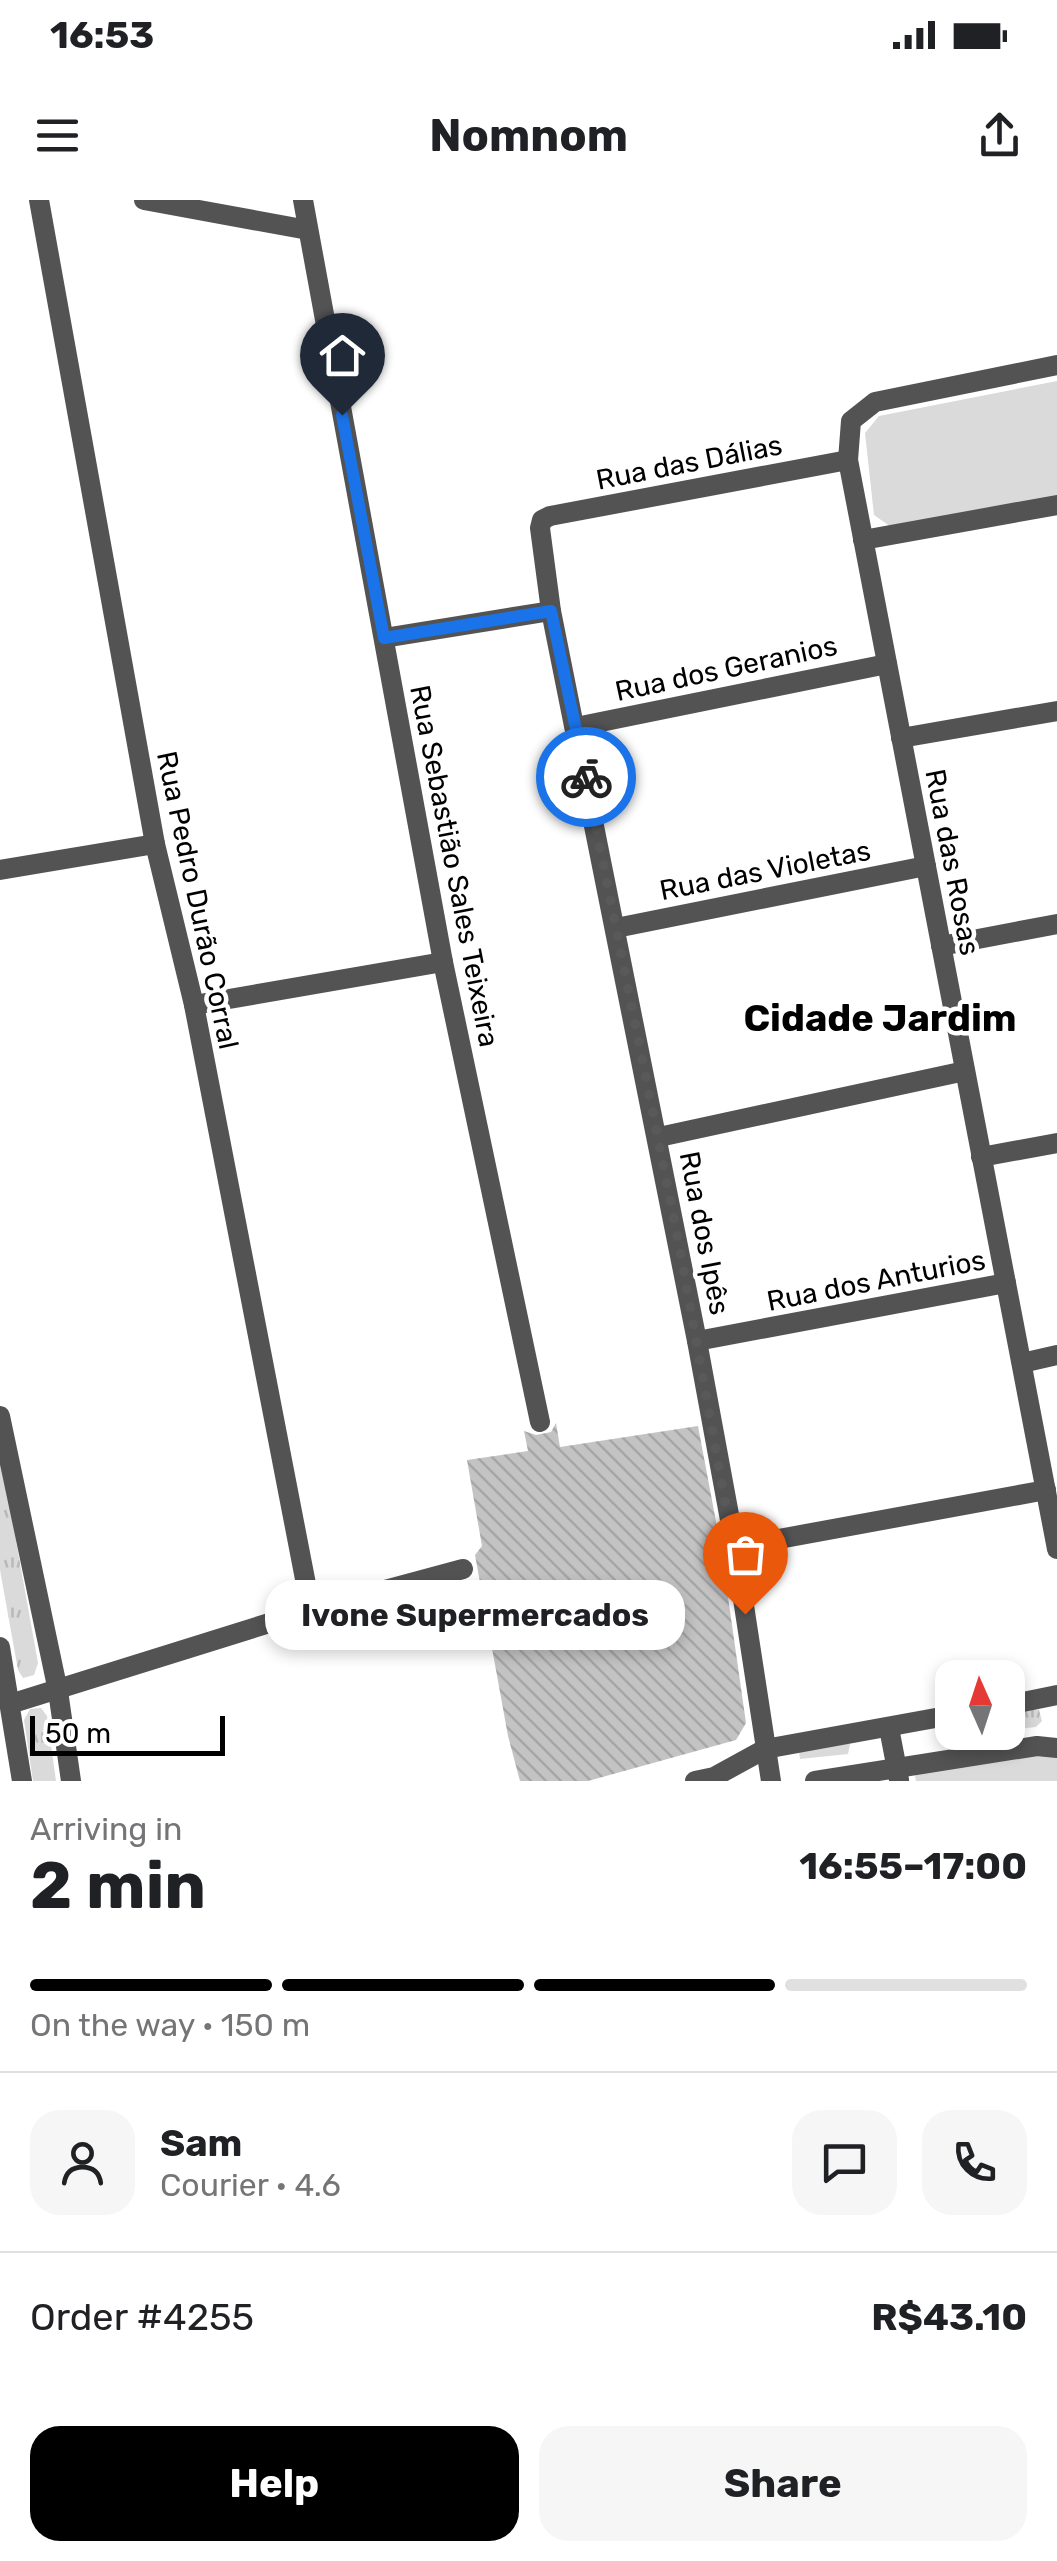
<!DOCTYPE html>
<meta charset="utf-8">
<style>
:root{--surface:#fff;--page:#f6f6f6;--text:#202124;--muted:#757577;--line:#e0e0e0;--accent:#000}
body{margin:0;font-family:Rubik,sans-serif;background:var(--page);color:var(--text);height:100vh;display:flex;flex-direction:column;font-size:38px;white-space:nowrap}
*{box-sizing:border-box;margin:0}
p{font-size:32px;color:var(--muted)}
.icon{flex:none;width:55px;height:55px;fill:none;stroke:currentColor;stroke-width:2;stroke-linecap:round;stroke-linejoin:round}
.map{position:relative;height:1581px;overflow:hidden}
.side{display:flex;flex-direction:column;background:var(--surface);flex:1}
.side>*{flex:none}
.needle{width:65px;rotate:357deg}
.fabs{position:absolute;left:935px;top:1460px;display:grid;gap:20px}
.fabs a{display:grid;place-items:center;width:90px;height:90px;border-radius:20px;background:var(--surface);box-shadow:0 5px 15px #0003;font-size:50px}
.scale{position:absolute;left:30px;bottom:25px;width:195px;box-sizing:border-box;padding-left:10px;border:5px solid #000;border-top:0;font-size:28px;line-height:35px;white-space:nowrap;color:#000;-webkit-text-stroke:8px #fff;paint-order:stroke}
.pin{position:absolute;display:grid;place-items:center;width:85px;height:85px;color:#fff;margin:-102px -42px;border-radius:50% 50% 50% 0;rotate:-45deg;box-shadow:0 0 10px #0007}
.pin .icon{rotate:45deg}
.courier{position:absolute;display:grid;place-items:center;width:100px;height:100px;margin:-50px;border:8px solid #1a73e8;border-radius:50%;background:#fff;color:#222;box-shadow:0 2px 12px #0007}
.bubble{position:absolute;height:70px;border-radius:30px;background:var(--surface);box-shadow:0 5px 15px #0003;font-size:32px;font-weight:700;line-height:70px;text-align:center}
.overview em{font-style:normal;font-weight:700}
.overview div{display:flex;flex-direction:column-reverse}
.overview{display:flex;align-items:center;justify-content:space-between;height:170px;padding:0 30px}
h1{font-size:65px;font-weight:700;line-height:75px}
.bar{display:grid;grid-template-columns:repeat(4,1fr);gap:15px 10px;align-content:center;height:120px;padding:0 30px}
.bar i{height:12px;border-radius:8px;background:var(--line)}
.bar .current{background:var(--accent)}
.bar p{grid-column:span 4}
.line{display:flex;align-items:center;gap:25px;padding:0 30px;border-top:2px solid var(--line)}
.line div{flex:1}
.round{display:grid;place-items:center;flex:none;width:105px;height:105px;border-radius:30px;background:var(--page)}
.primary-button{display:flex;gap:20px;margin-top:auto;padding:20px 30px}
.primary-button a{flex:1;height:115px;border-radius:30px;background:var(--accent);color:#fff;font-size:40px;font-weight:700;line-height:115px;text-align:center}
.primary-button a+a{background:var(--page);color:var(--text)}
.status{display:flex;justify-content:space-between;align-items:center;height:70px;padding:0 50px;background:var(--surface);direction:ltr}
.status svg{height:28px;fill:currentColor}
header{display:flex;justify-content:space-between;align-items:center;height:130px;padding:0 30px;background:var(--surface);font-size:45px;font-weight:700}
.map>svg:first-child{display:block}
.grass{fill:url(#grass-tufts)}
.green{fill:#dadada}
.building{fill:url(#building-back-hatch)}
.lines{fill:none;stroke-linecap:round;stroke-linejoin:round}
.street{stroke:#535353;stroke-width:20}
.done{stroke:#595959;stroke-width:10;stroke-dasharray:0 18}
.route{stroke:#1a73e8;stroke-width:12}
.labels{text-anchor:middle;stroke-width:9;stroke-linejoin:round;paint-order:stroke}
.street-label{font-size:28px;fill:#000;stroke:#fff}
.district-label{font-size:38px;font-weight:bold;fill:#000;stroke:#fff}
</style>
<div class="status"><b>16:53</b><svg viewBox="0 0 49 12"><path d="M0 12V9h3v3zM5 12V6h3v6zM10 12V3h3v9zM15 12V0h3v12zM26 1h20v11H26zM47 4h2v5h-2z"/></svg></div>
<header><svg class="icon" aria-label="menu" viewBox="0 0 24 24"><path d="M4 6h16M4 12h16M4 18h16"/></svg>Nomnom<svg class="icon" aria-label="share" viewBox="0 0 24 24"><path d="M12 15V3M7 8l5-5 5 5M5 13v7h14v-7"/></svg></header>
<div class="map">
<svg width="1057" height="1581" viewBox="0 0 1057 1581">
<defs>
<pattern id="grass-tufts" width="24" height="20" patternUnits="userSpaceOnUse" patternTransform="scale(2.5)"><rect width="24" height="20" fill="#dadada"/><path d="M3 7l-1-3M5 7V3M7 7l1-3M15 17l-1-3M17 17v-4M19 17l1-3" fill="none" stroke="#b9b9b9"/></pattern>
<pattern id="building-back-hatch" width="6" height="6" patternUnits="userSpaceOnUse" patternTransform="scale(2.5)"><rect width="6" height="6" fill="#c3c3c3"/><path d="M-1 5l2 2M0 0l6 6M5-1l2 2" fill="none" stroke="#a6a6a6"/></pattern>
</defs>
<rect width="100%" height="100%" fill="#fff"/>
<!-- grass -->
<g class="grass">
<path d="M 0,1252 L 38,1463 L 34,1475 L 23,1478 L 18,1470 L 0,1370 Z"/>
<path d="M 41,1508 L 47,1516 L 56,1581 L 33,1581 L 24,1520 L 30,1509 Z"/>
<path d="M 1032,1508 L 1039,1510 L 1042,1521 L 1036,1527 L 1008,1530 L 1008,1513 Z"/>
<path d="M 844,1542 L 850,1544 L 848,1554 L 800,1559 L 799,1552 Z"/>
</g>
<!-- green -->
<g class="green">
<path d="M 1057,181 L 1057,297 L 891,327 L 874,315 L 865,233 L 879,216 Z"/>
<path d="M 1026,1546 L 1057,1558 L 1057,1581 L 916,1581 L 915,1576 L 924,1558 Z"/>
</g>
<!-- building -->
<path class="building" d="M 556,1223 L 560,1247 L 698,1226 L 721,1348 L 746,1523 L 736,1540 L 588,1581 L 520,1581 L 508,1536 L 475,1355 L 482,1346 L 467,1260 L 528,1251 L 524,1231 L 536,1235 L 551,1232 Z"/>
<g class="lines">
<!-- street -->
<g class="street">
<path d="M 39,0 L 155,644 L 194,805 L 311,1410"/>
<path d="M 144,0 L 308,30"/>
<path d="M 303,0 L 443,762 L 540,1222"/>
<path d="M 1057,165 L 875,202 L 851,221 L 848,260 L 1057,1349"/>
<path d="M 863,340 L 1057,305"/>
<path d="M 384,438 L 551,411"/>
<path d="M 576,527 L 887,464"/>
<path d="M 901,538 L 1057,511"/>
<path d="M 0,670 L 155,644"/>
<path d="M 616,728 L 926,666"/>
<path d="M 941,746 L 1057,724"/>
<path d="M 194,805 L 443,762"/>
<path d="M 659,937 L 965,871"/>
<path d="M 981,957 L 1057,943"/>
<path d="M 697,1141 L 1006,1083"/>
<path d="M 1022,1163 L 1057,1155"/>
<path d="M 0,1216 L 58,1491 L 71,1581"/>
<path d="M 735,1347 L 1046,1290"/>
<path d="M 0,1447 L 22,1581"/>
<path d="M 10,1504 L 311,1410 L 463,1369"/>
<path d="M 1008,1505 L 1057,1495"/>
<path d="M 889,1528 L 899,1580"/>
<path d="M 695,1581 L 714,1577 L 765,1549 L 952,1515"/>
<path d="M 771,1581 L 735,1347 L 697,1141 L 551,411 L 540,328 L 542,320 L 550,316 L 848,260"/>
<path d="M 815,1581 L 1037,1546 L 1057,1548"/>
</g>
</g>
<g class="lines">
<!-- done -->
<path class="done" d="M 586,577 L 678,1039 L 745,1414"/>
<!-- route -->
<path class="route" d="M 342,215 L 384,438 L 551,411 L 586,577"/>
</g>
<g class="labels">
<!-- street labels -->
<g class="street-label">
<text transform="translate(689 262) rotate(-11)" y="10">Rua das Dálias</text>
<text transform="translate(726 468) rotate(-12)" y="10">Rua dos Geranios</text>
<text transform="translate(953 662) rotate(79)" y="10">Rua das Rosas</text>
<text transform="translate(455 666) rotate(79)" y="10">Rua Sebastião Sales Teixeira</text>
<text transform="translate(765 670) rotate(-11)" y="10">Rua das Violetas</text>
<text transform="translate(198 700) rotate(78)" y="10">Rua Pedro Durão Corral</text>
<text transform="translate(705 1033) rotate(79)" y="10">Rua dos Ipês</text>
<text transform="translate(876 1080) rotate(-11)" y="10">Rua dos Anturios</text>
</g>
<!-- district labels -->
<g class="district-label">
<text x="880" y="831">Cidade Jardim</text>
</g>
</g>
</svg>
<div class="fabs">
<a><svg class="needle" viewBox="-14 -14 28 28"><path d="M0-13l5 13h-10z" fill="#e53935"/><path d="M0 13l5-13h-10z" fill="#757577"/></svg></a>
</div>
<div class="scale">50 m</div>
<div class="pin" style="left:745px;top:1414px;background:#ea580c"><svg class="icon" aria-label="bag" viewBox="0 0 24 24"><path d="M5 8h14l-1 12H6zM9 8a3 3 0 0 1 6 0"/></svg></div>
<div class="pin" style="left:342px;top:215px;background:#1f2937"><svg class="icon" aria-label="home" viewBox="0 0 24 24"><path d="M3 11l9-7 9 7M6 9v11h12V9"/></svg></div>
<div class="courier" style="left:586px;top:577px"><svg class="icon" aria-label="bike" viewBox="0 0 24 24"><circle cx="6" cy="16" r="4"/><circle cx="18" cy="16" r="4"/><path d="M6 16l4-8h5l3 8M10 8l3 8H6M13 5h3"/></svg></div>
<div class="bubble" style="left:265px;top:1380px;width:420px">Ivone Supermercados</div>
</div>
<section class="side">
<div class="overview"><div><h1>2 min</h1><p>Arriving in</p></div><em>16:55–17:00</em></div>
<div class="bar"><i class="current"></i><i class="current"></i><i class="current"></i><i></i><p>On the way · 150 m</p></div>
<div class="line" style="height:180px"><a class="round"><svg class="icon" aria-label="person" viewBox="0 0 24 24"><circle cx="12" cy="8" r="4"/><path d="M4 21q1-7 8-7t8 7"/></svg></a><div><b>Sam</b><p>Courier · 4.6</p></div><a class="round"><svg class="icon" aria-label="chat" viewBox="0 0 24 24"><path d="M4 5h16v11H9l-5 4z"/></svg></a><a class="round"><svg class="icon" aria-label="phone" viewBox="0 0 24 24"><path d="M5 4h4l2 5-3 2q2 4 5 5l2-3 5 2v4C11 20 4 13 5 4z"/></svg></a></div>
<div class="line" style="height:130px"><div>Order #4255</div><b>R$43.10</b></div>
<div class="primary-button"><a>Help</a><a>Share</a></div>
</section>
